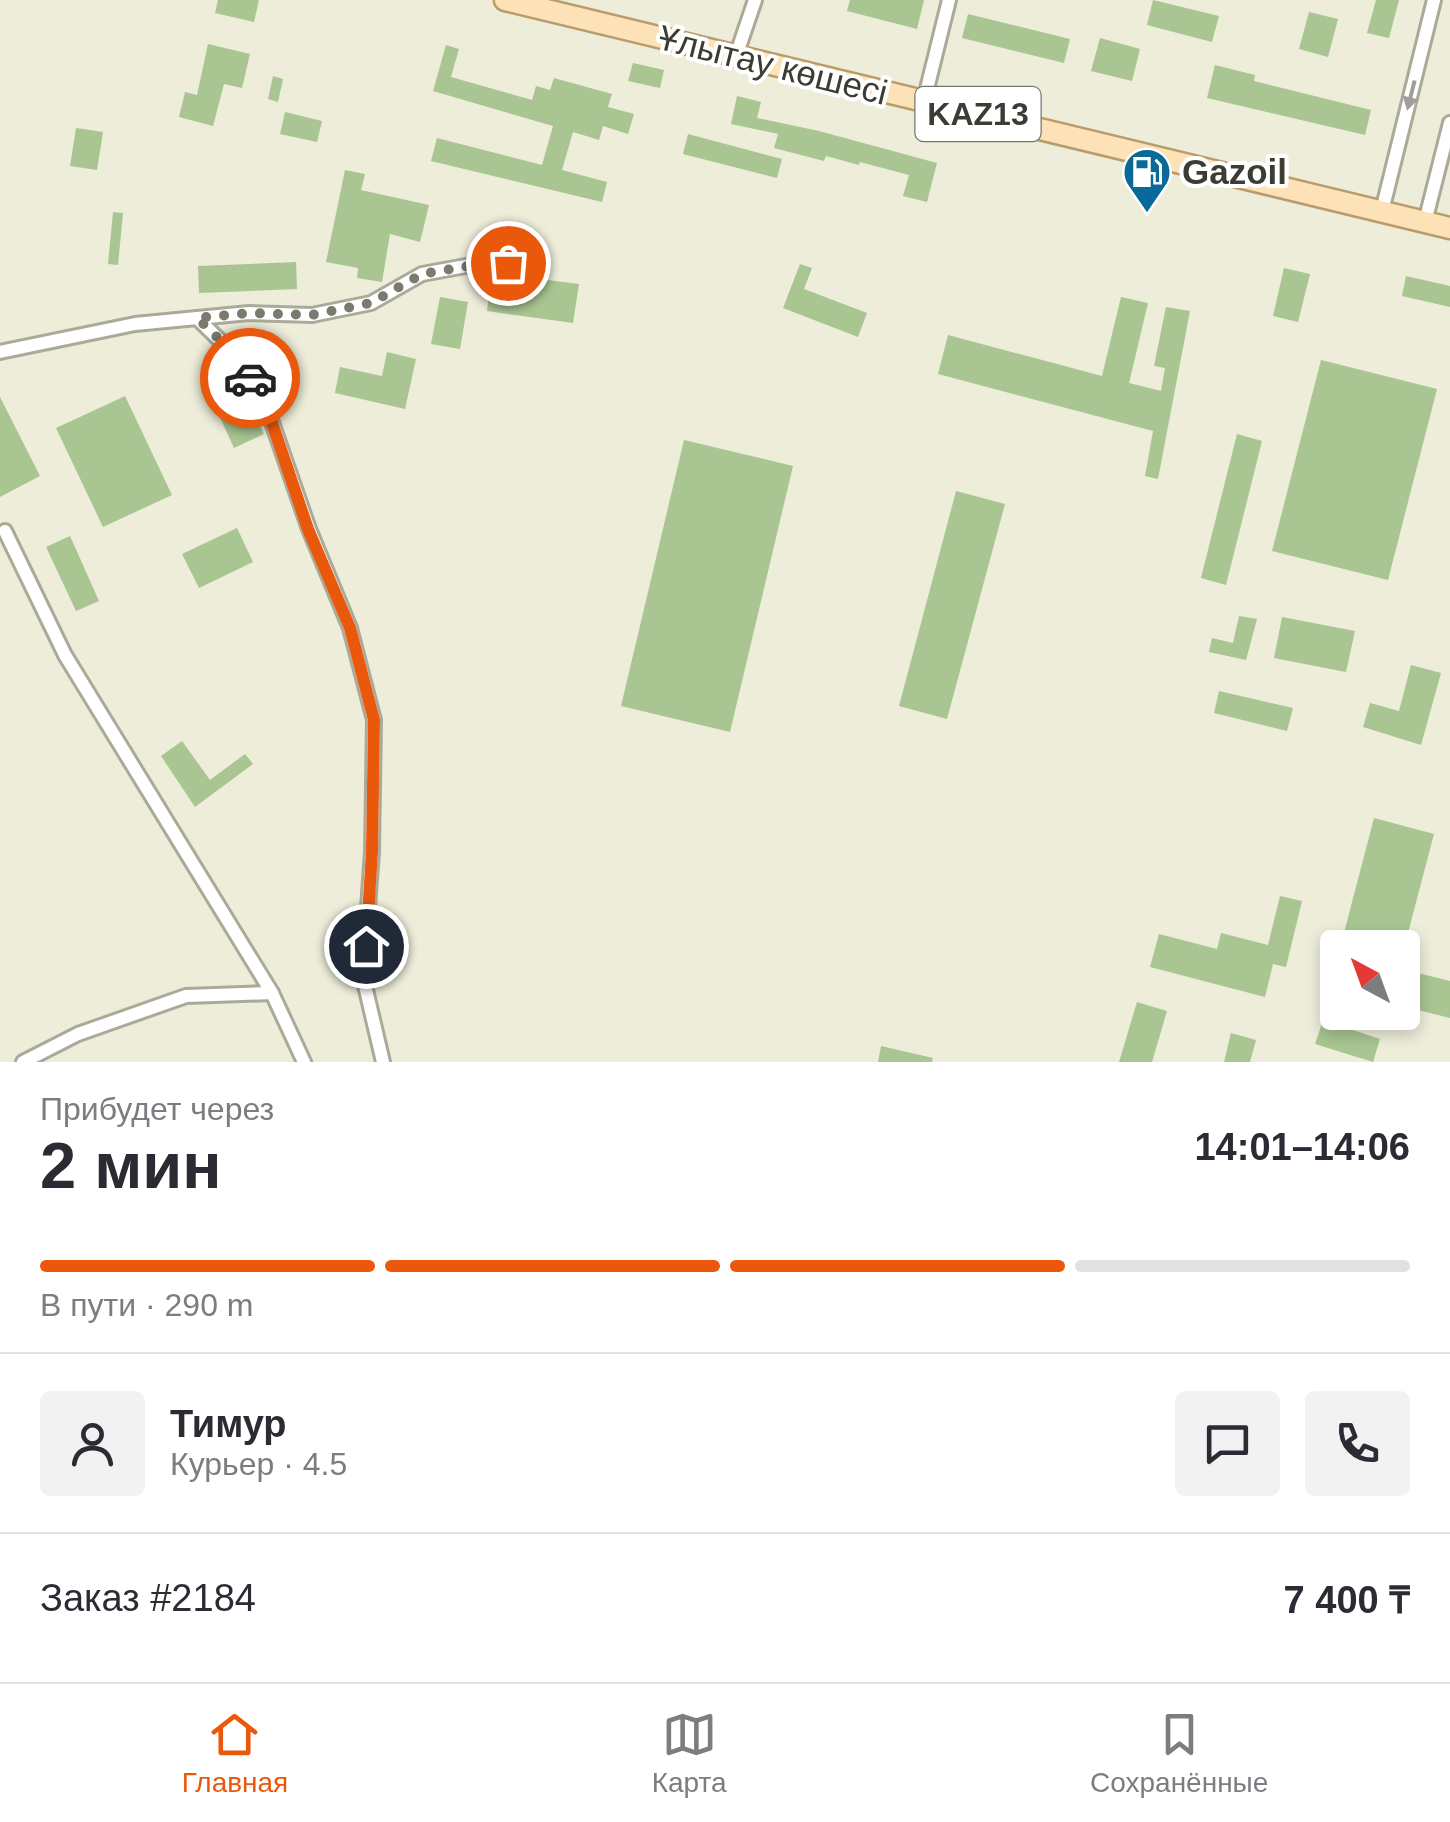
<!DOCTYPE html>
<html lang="ru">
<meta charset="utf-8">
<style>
:root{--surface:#fff;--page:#f2f2f3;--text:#2b2b33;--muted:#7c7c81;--line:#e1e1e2;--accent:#ea580c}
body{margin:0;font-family:Arial,sans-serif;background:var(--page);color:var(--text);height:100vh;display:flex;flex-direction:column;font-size:38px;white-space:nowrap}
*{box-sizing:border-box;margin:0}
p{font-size:32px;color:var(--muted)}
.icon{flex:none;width:55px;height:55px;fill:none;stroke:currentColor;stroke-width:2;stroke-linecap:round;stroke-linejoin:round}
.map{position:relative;height:1062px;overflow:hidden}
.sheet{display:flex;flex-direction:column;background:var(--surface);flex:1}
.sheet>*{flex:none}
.needle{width:65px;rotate:319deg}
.controls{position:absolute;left:1320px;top:930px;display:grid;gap:20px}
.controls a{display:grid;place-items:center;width:100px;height:100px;border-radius:10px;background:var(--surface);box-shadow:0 5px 15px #0003;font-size:50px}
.pin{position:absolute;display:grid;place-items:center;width:85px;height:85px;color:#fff;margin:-42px;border:5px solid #fff;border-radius:50%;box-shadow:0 2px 10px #0007}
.courier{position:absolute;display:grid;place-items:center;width:100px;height:100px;margin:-50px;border:8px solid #ea580c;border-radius:50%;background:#fff;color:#222;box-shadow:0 2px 12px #0007}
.overview em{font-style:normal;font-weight:700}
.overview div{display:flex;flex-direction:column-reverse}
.overview{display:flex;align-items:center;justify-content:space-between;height:170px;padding:0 40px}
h1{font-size:65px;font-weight:700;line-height:75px}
.bar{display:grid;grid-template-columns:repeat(4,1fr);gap:15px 10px;align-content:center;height:120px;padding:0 40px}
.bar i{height:12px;border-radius:8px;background:var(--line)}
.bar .current{background:var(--accent)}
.bar p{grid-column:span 4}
.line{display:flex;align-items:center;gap:25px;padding:0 40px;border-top:2px solid var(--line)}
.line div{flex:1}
.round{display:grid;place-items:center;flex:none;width:105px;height:105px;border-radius:10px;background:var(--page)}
.dock{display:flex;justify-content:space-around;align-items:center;height:140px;border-top:2px solid var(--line);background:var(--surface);font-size:28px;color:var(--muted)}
.dock a{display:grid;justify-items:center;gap:5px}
.dock .current{color:var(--accent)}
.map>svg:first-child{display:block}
.building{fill:#a8c592}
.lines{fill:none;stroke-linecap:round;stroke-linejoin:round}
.street-casing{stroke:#abaa99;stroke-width:18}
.primary-casing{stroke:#b99c6b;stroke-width:25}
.street{stroke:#fff;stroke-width:12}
.primary{stroke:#fde2b8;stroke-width:20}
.oneway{fill:#9e9e9a}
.done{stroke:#7a7a6f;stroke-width:10;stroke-dasharray:0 18}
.route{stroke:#ea580c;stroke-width:12}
.labels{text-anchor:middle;stroke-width:8;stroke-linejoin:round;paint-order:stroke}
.shield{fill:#fff;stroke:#767672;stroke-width:2.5}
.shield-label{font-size:32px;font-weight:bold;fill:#3c3c35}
.street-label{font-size:35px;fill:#3c3c35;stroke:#fff}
.poi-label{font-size:35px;font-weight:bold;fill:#3c3c35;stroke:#fff;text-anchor:start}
</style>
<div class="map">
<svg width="1450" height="1062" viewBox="0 0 1450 1062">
<rect width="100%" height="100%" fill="#eeedda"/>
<!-- building -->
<g class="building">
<path d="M 218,0 L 259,0 L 254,22 L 215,13 Z"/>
<path d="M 850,0 L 924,0 L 917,29 L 847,11 Z"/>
<path d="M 1153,0 L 1219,16 L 1212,42 L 1147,25 Z"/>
<path d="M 1376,0 L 1399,0 L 1389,38 L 1367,33 Z"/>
<path d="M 1309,12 L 1338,19 L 1328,57 L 1299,49 Z"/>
<path d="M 968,14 L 1070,39 L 1064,63 L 962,38 Z"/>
<path d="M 1100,38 L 1140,49 L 1132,81 L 1091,71 Z"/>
<path d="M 208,44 L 250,54 L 242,88 L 224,84 L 213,126 L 179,117 L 185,92 L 197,95 Z"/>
<path d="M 446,45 L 459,49 L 451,77 L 532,100 L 536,86 L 550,90 L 554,78 L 612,94 L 608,107 L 634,114 L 628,134 L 603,126 L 599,140 L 573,132 L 562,170 L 607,182 L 602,202 L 431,161 L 437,138 L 542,165 L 553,126 L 433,91 Z"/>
<path d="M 633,63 L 664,70 L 660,88 L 628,81 Z"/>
<path d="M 1215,65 L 1255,75 L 1254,81 L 1371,110 L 1365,135 L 1207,98 Z"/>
<path d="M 273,76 L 283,79 L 278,102 L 268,99 Z"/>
<path d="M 737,96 L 761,102 L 757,118 L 819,131 L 937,163 L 927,202 L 903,196 L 909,175 L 860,162 L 859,165 L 826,156 L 824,161 L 774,148 L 778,134 L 731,124 Z"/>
<path d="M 285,112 L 322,121 L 317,142 L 280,134 Z"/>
<path d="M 76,128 L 103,132 L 97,170 L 70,166 Z"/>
<path d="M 688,134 L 782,159 L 777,178 L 683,154 Z"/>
<path d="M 345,170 L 365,174 L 361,190 L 429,205 L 420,242 L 390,234 L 382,282 L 357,278 L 358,268 L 326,262 Z"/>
<path d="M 113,212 L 123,213 L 118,265 L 108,264 Z"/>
<path d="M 296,262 L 297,289 L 199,293 L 198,266 Z"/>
<path d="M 800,264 L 812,268 L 804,289 L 867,313 L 858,337 L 783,308 Z"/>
<path d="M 1284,268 L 1310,274 L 1298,322 L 1273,316 Z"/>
<path d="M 492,273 L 579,284 L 573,323 L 487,311 Z"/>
<path d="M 1406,276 L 1450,286 L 1450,307 L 1402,296 Z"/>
<path d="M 440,297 L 468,302 L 460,349 L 431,344 Z"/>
<path d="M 1121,297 L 1148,303 L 1129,383 L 1161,391 L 1165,368 L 1154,366 L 1166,307 L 1190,311 L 1158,479 L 1145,476 L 1153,431 L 938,374 L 948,335 L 1102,376 Z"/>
<path d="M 387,352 L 416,359 L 405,409 L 335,393 L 340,367 L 382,376 Z"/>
<path d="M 1321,360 L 1437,389 L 1388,580 L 1272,551 Z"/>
<path d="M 237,377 L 264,434 L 234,448 L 208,391 Z"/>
<path d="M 125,396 L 172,495 L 103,527 L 56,428 Z"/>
<path d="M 0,397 L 40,476 L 0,497 Z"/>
<path d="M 1237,434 L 1262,441 L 1226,585 L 1201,578 Z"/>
<path d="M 684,440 L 793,466 L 730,732 L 621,706 Z"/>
<path d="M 956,491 L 1005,504 L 947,719 L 899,706 Z"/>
<path d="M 237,528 L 253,562 L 199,588 L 182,554 Z"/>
<path d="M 70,536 L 99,601 L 76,611 L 46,547 Z"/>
<path d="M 1239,616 L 1257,619 L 1246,660 L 1209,652 L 1212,638 L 1233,643 Z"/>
<path d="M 1282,617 L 1355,631 L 1346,672 L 1274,658 Z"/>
<path d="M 1411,665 L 1441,673 L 1421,745 L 1363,727 L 1370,703 L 1399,711 Z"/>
<path d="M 1219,691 L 1293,708 L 1287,731 L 1214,713 Z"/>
<path d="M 182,741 L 210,780 L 245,754 L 253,764 L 195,807 L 161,756 Z"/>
<path d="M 1374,818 L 1434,834 L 1404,948 L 1340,948 Z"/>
<path d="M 1280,896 L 1302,901 L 1286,967 L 1273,964 L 1265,997 L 1150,967 L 1159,934 L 1217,949 L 1221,933 L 1268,945 Z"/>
<path d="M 1402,969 L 1450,981 L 1450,1018 L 1402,1006 L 1405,994 L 1402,993 Z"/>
<path d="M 1137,1002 L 1167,1011 L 1152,1062 L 1119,1062 Z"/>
<path d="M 1323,1020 L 1380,1039 L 1373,1062 L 1315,1044 Z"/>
<path d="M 1231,1033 L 1256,1040 L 1250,1062 L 1224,1062 Z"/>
<path d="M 881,1046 L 933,1058 L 932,1062 L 878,1062 Z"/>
</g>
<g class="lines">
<!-- street casing -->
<g class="street-casing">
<g id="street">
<path d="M 736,56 L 755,0"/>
<path d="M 924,101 L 949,0"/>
<path d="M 1382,211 L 1434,0"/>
<path d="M 1425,222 L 1450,123"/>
<path d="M 197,318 L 239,359 L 267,408 L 309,529 L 350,628 L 374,720 L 372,852 L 363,977 L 383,1062"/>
<path d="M 0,352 L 135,324 L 249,313 L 312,315 L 371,303 L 422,274 L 482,263 L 535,263"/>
<path d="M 5,531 L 65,655 L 272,993"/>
<path d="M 23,1062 L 78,1034 L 186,996 L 272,993 L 304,1062"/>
</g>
</g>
<!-- primary casing -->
<g class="primary-casing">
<path id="primary" d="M 505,0 L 1450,228"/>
</g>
<!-- street -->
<use href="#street" class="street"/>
<!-- primary -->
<use href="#primary" class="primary"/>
</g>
<!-- one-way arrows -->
<defs><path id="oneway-solid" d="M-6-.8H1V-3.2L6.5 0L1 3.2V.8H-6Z" transform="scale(2.5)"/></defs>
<use class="oneway" href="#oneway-solid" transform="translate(1411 95) rotate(104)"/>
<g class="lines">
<!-- done -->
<path class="done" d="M 250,378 L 239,358 L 197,318 L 249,313 L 312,315 L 371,303 L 422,274 L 482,264 L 508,263"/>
<!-- route -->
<path class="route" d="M 250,378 L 267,408 L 308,529 L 350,628 L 374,720 L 372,852 L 366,946"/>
</g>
<!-- icons -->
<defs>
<g id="fuel-pin" transform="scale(2.5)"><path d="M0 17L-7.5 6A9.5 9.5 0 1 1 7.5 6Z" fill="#096998" stroke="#fff"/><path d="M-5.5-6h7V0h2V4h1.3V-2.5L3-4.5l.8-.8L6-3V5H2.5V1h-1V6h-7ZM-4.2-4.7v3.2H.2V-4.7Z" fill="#fff"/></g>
</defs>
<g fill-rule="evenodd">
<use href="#fuel-pin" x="1147" y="172"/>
</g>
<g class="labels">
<!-- shield labels -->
<rect class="shield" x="915.5" y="87" width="125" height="54" rx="8"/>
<g class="shield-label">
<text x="978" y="125">KAZ13</text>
</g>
<!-- street labels -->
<g class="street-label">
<text transform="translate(773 65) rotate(14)" y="12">Ұлытау көшесі</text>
</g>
<!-- poi labels -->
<g class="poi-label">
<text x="1182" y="184">Gazoil</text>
</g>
</g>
</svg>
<div class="controls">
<a><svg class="needle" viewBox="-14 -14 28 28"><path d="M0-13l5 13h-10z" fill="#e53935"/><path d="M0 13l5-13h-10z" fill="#7c7c81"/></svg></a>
</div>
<div class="pin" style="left:508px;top:263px;background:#ea580c"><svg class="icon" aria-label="bag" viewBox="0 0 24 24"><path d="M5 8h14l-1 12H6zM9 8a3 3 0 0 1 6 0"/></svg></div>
<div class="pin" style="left:366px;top:946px;background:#1f2937"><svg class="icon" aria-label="home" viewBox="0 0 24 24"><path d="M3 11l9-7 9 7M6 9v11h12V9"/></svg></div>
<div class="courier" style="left:250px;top:378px"><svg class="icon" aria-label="car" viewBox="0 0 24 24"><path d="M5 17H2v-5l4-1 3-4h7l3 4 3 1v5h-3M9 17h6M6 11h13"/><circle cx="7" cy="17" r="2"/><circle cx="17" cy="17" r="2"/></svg></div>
</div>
<section class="sheet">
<div class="overview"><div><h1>2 мин</h1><p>Прибудет через</p></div><em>14:01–14:06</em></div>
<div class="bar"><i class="current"></i><i class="current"></i><i class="current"></i><i></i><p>В пути · 290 m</p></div>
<div class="line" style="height:180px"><a class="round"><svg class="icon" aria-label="person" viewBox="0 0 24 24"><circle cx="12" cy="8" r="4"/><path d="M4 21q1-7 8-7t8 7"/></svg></a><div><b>Тимур</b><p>Курьер · 4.5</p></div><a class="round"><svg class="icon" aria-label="chat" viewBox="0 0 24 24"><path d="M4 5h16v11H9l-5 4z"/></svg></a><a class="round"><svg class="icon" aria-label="phone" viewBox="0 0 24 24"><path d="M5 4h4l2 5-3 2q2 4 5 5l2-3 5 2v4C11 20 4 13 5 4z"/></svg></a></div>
<div class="line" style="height:130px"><div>Заказ #2184</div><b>7 400 ₸</b></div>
</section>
<nav class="dock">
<a class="current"><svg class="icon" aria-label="home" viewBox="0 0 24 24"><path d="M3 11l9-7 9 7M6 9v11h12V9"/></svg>Главная</a>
<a><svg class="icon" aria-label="map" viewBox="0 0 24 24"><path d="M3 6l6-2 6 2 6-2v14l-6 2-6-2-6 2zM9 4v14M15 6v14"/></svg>Карта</a>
<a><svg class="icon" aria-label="saved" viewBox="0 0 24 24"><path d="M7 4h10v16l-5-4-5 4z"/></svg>Сохранённые</a>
</nav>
